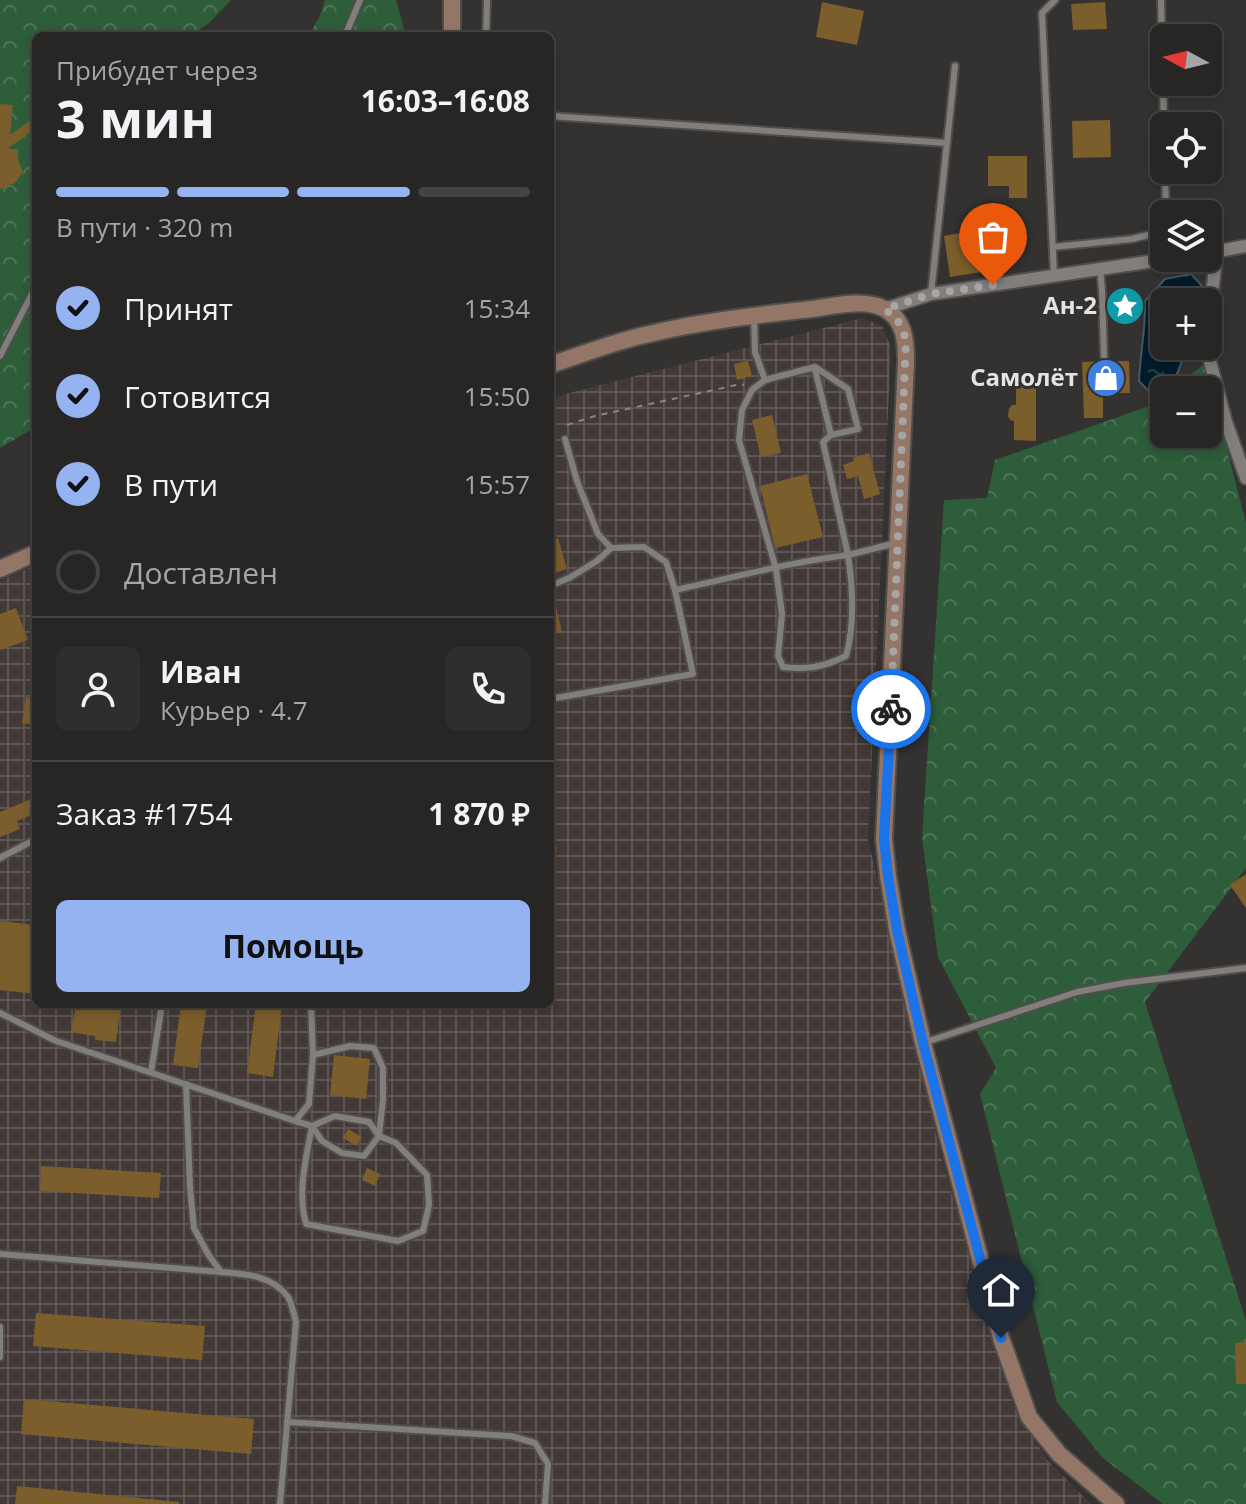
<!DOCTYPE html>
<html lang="ru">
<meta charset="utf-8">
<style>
:root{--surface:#272624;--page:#2f2e2c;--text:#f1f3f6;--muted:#a4a5a6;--line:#434341;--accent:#95b2f1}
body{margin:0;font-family:"Open Sans",sans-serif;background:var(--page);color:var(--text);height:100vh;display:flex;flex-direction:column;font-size:30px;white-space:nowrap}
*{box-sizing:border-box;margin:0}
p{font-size:26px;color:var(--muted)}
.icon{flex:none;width:44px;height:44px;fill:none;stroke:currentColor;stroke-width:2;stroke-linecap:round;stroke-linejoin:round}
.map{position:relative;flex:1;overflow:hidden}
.panel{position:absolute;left:32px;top:32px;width:522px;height:976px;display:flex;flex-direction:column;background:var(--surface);border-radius:12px;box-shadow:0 4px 12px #0003,0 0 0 2px var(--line)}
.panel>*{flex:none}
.needle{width:52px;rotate:277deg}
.buttons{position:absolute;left:1150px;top:24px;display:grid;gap:16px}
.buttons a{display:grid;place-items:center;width:72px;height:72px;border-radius:12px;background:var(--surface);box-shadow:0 4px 12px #0003,0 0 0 2px var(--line);font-size:40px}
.pin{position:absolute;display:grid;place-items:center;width:68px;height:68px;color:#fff;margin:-82px -34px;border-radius:50% 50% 50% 0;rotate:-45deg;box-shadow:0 0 8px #0007}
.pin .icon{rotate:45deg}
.courier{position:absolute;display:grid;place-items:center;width:80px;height:80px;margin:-40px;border:6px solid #1a73e8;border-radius:50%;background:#fff;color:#222;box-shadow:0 2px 10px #0007}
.overview em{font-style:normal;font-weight:700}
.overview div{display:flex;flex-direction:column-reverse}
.overview{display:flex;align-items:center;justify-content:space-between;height:136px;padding:0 24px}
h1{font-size:52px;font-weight:700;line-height:60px}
.bar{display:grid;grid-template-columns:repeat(4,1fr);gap:12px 8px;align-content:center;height:96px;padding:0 24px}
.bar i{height:10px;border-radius:6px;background:var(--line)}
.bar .on{background:var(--accent)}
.bar p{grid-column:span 4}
.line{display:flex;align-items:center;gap:20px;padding:0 24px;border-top:2px solid var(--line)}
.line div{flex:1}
.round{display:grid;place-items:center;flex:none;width:84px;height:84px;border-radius:12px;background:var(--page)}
ol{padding:0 24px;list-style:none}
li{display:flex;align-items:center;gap:24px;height:88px}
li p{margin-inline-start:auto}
li .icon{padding:8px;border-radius:50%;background:var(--accent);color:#111;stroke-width:4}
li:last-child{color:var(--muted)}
li i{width:44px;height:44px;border:4px solid var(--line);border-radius:50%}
.action{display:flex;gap:16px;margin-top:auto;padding:16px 24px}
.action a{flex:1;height:92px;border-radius:12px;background:var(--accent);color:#111;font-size:32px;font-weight:700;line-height:92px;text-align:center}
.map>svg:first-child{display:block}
.industrial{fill:url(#industrial-grid)}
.forest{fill:url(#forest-crowns)}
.water{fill:url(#water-ripples);stroke:#455863;stroke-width:2}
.building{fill:#7c5d2c}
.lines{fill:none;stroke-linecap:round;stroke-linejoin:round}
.lane-casing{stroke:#504e4d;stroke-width:10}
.street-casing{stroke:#504e4d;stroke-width:16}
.secondary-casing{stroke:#504e4d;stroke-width:20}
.path{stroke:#888685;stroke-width:2;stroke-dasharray:6 6;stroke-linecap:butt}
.lane{stroke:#817e7c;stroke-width:6}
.street{stroke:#817e7c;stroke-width:12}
.secondary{stroke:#947666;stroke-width:16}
.done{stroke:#a7a6a4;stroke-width:8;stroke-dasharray:0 14.4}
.route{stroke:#1a73e8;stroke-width:10}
.labels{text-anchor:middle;stroke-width:6;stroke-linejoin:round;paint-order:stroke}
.poi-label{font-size:24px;font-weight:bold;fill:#e5e4e3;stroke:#343230;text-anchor:end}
</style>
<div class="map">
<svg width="1246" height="1504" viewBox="0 0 1246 1504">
<defs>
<pattern id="industrial-grid" width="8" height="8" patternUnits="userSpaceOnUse" patternTransform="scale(2)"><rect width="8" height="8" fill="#433a37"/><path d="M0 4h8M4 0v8" fill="none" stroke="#5e5654"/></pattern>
<pattern id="forest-crowns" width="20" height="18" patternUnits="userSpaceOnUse" patternTransform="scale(2)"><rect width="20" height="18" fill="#2e5d3a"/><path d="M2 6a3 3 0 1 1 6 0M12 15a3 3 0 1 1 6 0" fill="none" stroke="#4c7456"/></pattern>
<pattern id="water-ripples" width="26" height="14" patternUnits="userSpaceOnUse" patternTransform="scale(2)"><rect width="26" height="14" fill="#001c2c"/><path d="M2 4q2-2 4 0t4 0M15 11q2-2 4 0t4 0" fill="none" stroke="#253d4a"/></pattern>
</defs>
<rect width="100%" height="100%" fill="#343230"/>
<!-- industrial -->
<path class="industrial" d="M 863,318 L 882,326 L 891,347 L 868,839 L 942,1160 L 1013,1405 L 1048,1461 L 1091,1504 L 0,1504 L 0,581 L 36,565 L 36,1004 L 550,1004 L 550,398 Z"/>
<!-- forest -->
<g class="forest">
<path d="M 0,0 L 231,0 L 210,22 L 191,36 L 36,36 L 36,427 L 0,448 Z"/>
<path d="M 325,0 L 396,0 L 406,36 L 308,36 L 319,18 Z"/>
<path d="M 1205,364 L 1246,523 L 1246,868 L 1145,1002 L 1246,1321 L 1246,1504 L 1163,1504 L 1103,1458 L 1057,1402 L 980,1094 L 996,1068 L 938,957 L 922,838 L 944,500 L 987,498 L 995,460 L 1147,407 L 1164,394 L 1164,434 L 1208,434 L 1208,390 L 1169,390 Z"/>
</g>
<!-- water -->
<path class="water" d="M 1191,274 L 1204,288 L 1201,302 L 1164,302 L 1164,346 L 1185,346 C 1180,374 1176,380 1154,397 L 1139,381 C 1140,354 1146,328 1145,301 L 1165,279 Z"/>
<!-- building -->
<g class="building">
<path d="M 822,2 L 864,11 L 857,45 L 816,37 Z"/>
<path d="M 1105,2 L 1107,29 L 1073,30 L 1071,4 Z"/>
<path d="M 0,104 L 13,105 L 10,135 L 36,116 L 36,128 L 10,147 L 9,149 L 18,149 L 18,160 L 23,172 L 15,183 L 2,189 L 0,189 Z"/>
<path d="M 1185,116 L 1203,116 L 1203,126 L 1186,126 Z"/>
<path d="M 1110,120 L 1111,157 L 1073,158 L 1072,121 Z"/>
<path d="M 1208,129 L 1223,129 L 1223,153 L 1213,153 L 1213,161 L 1208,161 Z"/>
<path d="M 988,156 L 1027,156 L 1027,198 L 1009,198 L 1009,186 L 988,186 Z"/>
<path d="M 966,232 L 968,242 L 981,240 L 982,250 L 1002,247 L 1006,268 L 950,277 L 944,236 Z"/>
<path d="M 748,361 L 752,376 L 737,380 L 734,364 Z"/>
<path d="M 1129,361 L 1130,393 L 1103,393 L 1103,418 L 1084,418 L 1082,362 Z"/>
<path d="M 1016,385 L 1036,385 L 1036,441 L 1014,440 L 1014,421 L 1010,420 L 1008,416 L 1009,409 L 1012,405 L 1016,405 Z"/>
<path d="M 772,415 L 781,453 L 761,457 L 752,420 Z"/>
<path d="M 869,453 L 880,494 L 864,499 L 858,476 L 847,479 L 843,465 L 854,461 L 853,458 Z"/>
<path d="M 807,474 L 823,537 L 775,548 L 760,486 Z"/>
<path d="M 558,538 L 567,569 L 554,573 L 550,557 L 550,540 Z"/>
<path d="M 550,594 L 553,594 L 562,632 L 550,635 Z"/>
<path d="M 16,608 L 28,640 L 0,650 L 0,614 Z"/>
<path d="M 26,697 L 36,699 L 36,725 L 22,723 Z"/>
<path d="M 36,797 L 36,813 L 17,821 L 20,829 L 0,837 L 0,812 Z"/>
<path d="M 550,846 L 557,847 L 552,885 L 550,885 Z"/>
<path d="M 1246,874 L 1246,908 L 1230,885 Z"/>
<path d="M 0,921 L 36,925 L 36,994 L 0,990 Z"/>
<path d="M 76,1004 L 121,1004 L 116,1042 L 95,1040 L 95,1036 L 71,1032 Z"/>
<path d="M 181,1004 L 207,1004 L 198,1068 L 173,1065 Z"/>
<path d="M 256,1004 L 282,1004 L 273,1077 L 247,1073 Z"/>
<path d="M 334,1055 L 370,1059 L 366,1099 L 330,1095 Z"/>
<path d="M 348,1129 L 362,1137 L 356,1146 L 343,1138 Z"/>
<path d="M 41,1166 L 161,1173 L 159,1198 L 40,1191 Z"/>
<path d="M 367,1168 L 380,1174 L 375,1186 L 362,1180 Z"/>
<path d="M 36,1313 L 205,1326 L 202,1360 L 33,1346 Z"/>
<path d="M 1246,1342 L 1246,1384 L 1236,1384 L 1235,1343 Z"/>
<path d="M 24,1399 L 254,1419 L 251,1454 L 21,1434 Z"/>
<path d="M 17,1486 L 179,1502 L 179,1504 L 15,1504 Z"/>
</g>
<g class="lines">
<!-- lane casing -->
<g class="lane-casing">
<g id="lane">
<path d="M 1161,0 L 1164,126"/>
<path d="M 345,36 L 360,0"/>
<path d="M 486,36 L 487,0"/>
<path d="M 550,116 L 947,143 L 931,294"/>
<path d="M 947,143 L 955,66"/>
<path d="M 1165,170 L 1166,214"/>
<path d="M 1053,247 L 1132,239 L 1161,232 L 1164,222"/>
<path d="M 1100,269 L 1102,290 L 1104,356"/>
<path d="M 1054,276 L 1042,13 L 1055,0"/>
<path d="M 754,315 L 755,352 L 765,380 L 815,367 L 848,389 L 858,429 L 831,435 L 823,442 L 848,555 L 896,543"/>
<path d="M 0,356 L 36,286"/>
<path d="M 815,369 L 831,435"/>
<path d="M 565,439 L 577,481 L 598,534 L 611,548"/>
<path d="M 550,586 L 569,578 L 597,561 L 611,548 L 644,547 L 666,562 L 675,590"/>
<path d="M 550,699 L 693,674 L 675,590 C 732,578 790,562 848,555 C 853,588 855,624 846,656 C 824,667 807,670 783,667 L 778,656 L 782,614 L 776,569 L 739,440 L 742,410 L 752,390 L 765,380"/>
<path d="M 0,858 L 36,839"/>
<path d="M 311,1004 L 313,1055"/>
<path d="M 0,1013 L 56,1041 L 295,1121 L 312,1126 L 322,1141 L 342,1153 L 364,1156 L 379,1136 L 383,1099 L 383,1068 L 374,1048 L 350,1046 L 313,1055 L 309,1104 L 295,1121"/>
<path d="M 923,1043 L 1077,992 L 1124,983 L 1246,968"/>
<path d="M 151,1072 L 162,1004"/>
<path d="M 186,1084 L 190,1188 L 194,1228 L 208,1254 L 221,1272"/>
<path d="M 335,1116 L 369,1122 L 379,1136 L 396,1143 L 427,1175 L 429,1205 L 423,1231 L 398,1241 L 306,1224 C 297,1192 306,1159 312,1126 Z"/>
<path d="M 0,1254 L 221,1272 C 245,1274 272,1275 288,1297 C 292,1304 294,1314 296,1322 L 280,1504"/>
<path d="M 0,1327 L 0,1357"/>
<path d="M 287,1422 L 511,1436 L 535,1443 L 548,1464 L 545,1504"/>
</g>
</g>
<!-- street casing -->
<g class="street-casing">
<g id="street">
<path d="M 1208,253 L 1246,246"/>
<path d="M 885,309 L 931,294 L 1174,258"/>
<path d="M 1208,326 L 1217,252"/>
<path d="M 1206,346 L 1226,422 L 1246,478"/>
</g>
</g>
<!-- secondary casing -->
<g class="secondary-casing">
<g id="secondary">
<path d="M 452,0 L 452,36"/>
<path d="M 550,365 C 583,354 616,341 649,334 C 703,321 757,315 812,309 C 834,306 864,298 885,309 C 905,320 906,342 906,362 L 884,839 L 888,876 L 897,930 L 923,1043 L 1001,1338 L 1029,1417 L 1059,1454 L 1116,1504"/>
<path d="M 0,569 L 36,553"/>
</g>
</g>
<!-- path -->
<path class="path" d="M 567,425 L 595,416 L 741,384 L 744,385"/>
<!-- lane -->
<use href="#lane" class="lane"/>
<!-- street -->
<use href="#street" class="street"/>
<!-- secondary -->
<use href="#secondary" class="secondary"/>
</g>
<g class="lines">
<!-- done -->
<path class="done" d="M 891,709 L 906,339 L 898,321 L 885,309 L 931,294 L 993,285"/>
<!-- route -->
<path class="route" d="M 891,709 L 884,839 L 888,876 L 897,930 L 923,1043 L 1001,1338"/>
</g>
<!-- icons -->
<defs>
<g id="sight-disc" transform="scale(2)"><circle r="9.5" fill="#0f9aa8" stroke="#343230"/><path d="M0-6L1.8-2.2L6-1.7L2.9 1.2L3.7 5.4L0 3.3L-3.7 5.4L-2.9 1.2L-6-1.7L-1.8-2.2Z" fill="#fff"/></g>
<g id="shop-disc" transform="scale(2)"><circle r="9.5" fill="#3f7fe0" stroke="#343230"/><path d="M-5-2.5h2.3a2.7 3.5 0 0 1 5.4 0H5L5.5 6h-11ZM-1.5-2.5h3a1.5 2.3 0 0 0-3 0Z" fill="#fff"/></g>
</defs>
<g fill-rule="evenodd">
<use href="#sight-disc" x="1125" y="306"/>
<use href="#shop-disc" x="1106" y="378"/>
</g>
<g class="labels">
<!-- poi labels -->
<g class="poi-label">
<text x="1097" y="314">Ан-2</text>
<text x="1078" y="386">Самолёт</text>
</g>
</g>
</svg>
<div class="buttons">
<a><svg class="needle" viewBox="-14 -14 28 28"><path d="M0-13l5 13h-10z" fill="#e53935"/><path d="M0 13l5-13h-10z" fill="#a4a5a6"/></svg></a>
<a><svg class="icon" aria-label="locate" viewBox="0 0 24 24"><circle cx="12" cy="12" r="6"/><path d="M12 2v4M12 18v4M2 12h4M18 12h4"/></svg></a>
<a><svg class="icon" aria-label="layers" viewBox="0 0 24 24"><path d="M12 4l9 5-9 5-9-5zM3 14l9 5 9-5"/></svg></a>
<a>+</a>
<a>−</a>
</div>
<div class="pin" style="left:993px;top:285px;background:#ea580c"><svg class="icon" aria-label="bag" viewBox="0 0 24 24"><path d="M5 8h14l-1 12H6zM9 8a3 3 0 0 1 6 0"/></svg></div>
<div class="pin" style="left:1001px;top:1338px;background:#1f2937"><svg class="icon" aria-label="home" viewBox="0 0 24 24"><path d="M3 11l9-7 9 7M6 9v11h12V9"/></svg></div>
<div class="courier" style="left:891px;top:709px"><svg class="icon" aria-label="bike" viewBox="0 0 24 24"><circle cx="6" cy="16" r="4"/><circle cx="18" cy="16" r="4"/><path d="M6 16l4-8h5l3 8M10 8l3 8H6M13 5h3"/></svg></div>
<section class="panel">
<div class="overview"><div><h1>3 мин</h1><p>Прибудет через</p></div><em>16:03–16:08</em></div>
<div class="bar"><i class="on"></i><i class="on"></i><i class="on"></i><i></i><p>В пути · 320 m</p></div>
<ol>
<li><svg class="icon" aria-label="check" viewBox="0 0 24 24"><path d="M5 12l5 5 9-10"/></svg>Принят<p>15:34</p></li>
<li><svg class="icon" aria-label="check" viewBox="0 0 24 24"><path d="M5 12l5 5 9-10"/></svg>Готовится<p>15:50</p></li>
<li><svg class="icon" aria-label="check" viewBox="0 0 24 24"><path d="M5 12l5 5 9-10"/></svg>В пути<p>15:57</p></li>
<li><i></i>Доставлен</li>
</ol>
<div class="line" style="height:144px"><a class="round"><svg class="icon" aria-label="person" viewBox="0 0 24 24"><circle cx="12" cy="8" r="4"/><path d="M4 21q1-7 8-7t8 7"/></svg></a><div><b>Иван</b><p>Курьер · 4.7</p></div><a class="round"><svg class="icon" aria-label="phone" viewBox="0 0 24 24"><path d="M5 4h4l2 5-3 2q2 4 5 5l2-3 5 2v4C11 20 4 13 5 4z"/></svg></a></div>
<div class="line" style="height:104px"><div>Заказ #1754</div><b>1 870 ₽</b></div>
<div class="action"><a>Помощь</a></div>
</section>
</div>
